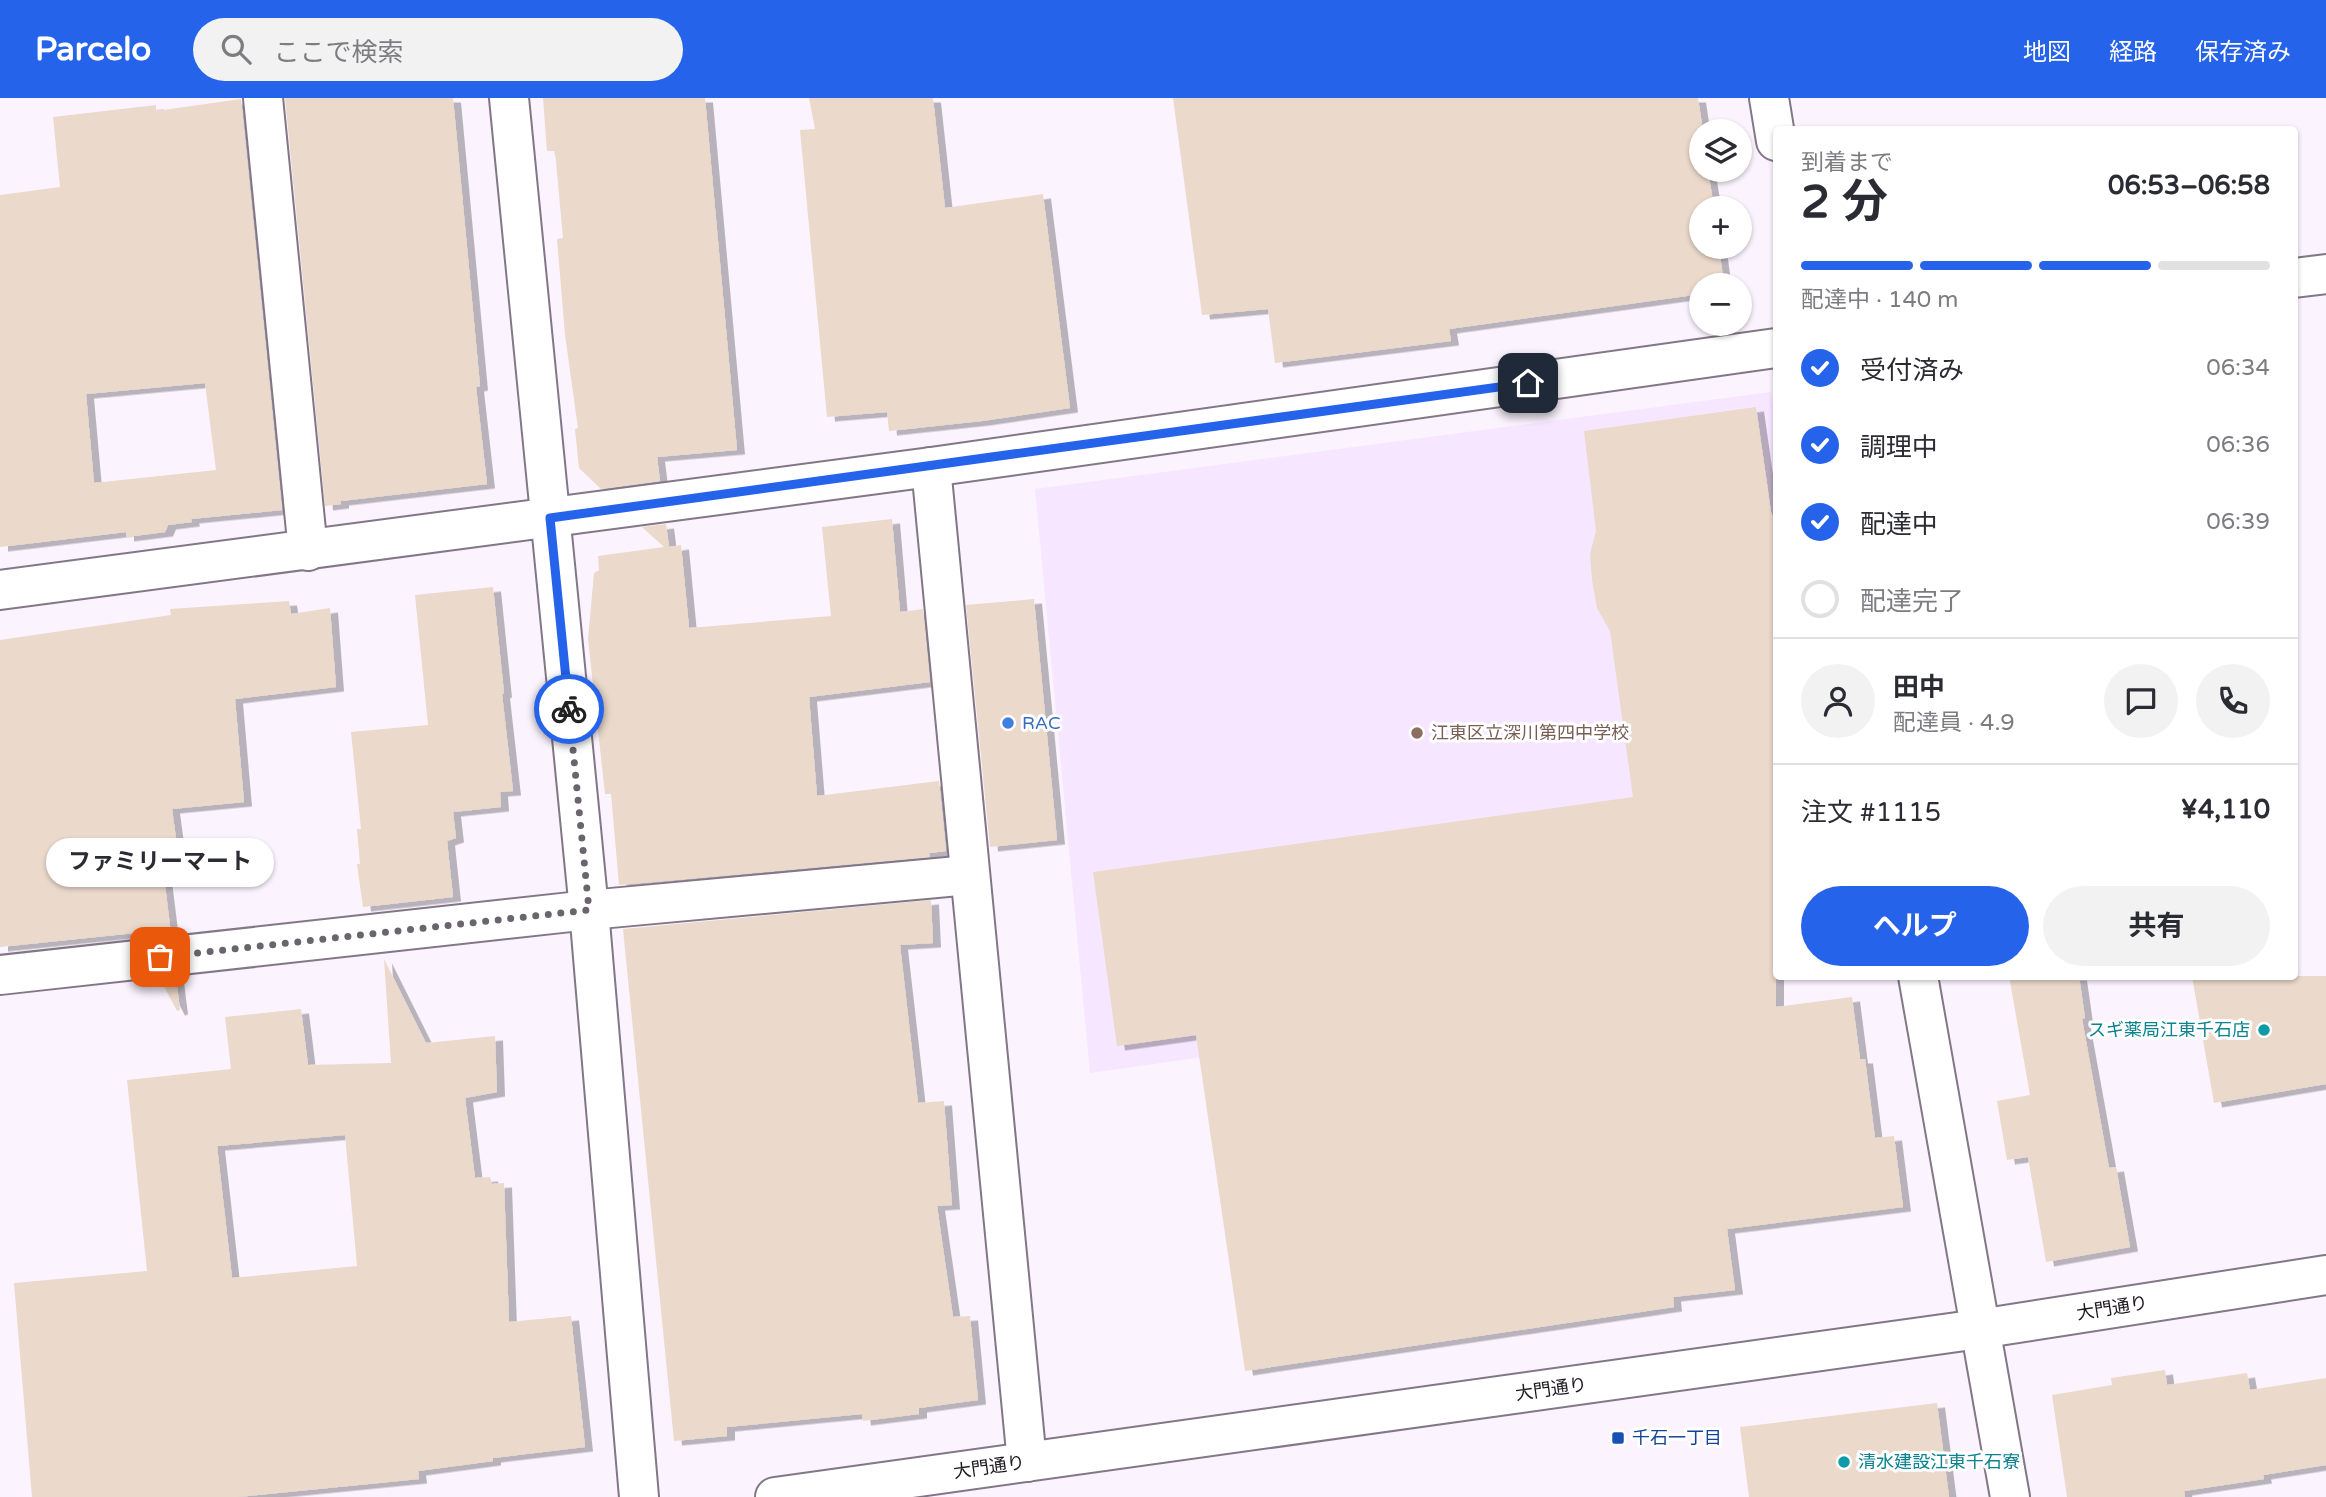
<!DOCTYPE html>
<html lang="ja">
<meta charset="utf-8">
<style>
:root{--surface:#fff;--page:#f2f2f3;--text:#2b2b33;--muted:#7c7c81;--line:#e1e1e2;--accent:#2563eb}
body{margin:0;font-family:"Varela Round","Noto Sans JP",sans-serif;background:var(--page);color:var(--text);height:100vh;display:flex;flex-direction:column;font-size:26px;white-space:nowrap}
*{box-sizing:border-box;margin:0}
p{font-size:23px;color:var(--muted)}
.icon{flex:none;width:38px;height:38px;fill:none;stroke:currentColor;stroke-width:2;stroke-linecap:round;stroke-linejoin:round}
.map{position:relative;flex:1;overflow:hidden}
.drawer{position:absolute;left:1773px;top:28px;width:525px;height:854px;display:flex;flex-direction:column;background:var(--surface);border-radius:7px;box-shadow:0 2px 5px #0004}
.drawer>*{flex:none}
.fabs{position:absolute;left:1689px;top:21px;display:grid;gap:14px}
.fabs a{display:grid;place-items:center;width:63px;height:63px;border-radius:50%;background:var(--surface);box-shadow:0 2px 5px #0004;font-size:35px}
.pin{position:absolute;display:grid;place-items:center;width:60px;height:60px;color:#fff;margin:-30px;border-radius:14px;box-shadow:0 4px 10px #0006}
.courier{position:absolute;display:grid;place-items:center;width:70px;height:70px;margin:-35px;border:5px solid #2563eb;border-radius:50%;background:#fff;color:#222;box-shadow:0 2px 9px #0007}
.bubble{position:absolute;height:49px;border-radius:24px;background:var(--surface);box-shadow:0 2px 5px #0004;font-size:23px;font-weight:700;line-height:49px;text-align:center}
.summary em{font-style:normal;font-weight:700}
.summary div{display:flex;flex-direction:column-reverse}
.summary{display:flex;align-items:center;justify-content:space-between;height:119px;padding:0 28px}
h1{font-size:46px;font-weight:700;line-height:52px}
.bar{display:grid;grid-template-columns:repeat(4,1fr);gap:10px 7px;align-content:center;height:84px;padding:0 28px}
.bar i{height:9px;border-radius:5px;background:var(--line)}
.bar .active{background:var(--accent)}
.bar p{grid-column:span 4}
.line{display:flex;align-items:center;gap:18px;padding:0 28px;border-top:2px solid var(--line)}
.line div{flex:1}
.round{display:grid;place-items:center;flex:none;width:74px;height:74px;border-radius:37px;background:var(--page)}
ol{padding:0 28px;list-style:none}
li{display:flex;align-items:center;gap:21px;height:77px}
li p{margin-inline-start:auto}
li .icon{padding:7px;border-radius:50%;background:var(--accent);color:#fff;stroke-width:4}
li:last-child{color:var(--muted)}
li i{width:38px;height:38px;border:4px solid var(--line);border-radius:50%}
.action{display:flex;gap:14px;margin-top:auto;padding:14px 28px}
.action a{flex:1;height:80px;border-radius:42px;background:var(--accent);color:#fff;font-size:28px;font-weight:700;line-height:80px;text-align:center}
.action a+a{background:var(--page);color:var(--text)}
header{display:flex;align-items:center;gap:42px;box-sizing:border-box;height:98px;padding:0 35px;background:var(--accent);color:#fff}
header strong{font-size:33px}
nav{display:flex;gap:38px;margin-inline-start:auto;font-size:24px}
.search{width:490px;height:63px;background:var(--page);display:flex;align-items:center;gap:18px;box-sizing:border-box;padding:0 24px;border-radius:38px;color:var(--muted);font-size:26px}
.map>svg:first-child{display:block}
.built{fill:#f7e6ff}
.building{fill:#ebd9cb;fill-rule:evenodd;filter:url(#shadow)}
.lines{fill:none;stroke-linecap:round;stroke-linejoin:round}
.minor-casing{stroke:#827787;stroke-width:42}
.minor{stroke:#fff;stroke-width:38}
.done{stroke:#6a646c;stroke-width:7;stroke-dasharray:0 12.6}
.route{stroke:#2563eb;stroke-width:9}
.shop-dot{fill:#3f7fe0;stroke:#fff;stroke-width:2.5}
.education-dot{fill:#8d6e63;stroke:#fff;stroke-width:2.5}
.culture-dot{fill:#0f9aa8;stroke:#fff;stroke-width:2.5}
.transit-dot{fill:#1a4fb4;stroke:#fff;stroke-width:2.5}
.labels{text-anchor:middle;stroke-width:6;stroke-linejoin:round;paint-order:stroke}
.shop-label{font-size:18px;fill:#366cbe;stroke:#fff;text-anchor:start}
.education-label{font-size:18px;fill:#785e54;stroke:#fff;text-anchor:start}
.culture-label{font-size:18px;fill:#0d838f;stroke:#fff;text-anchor:end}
.street-label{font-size:18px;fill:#1c171d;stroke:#fff}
.transit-label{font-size:18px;fill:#164399;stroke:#fff;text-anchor:start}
</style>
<header>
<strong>Parcelo</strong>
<div class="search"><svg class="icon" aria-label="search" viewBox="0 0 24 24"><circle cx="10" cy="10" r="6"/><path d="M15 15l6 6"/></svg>ここで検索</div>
<nav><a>地図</a><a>経路</a><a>保存済み</a></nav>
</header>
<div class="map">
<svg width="2326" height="1399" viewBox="0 0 2326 1399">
<defs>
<filter id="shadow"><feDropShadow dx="8" dy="4.5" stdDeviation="0" flood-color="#0004"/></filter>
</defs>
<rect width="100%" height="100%" fill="#fbf3fe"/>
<!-- built -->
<path class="built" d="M 1771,294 L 1776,327 L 1776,878 L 1090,975 L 1035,391 Z"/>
<!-- building -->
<g class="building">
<path d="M 285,0 L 453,0 L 480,288 L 476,289 L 487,386 L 341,403 L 341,406 L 325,408 Z"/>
<path d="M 543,0 L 705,0 L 737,352 L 657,359 L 660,383 L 601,391 L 579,370 L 575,331 L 578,330 L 565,237 L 557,141 L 563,140 L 555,53 L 547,53 Z"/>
<path d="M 809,0 L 933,0 L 945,110 L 1043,96 L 1070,310 L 982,323 L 889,333 L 887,314 L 827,319 L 800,32 L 815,31 Z"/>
<path d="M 1173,0 L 1698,0 L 1703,33 L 1701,33 L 1701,72 L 1708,72 L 1714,110 L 1701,110 L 1701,149 L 1719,149 L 1724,187 L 1701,187 L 1701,196 L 1449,231 L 1451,243 L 1275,265 L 1268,211 L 1202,217 Z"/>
<path d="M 241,1 L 282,412 L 191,421 L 192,424 L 168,427 L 165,434 L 126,439 L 126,434 L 0,449 L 0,97 L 60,89 L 53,19 L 156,7 L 156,13 ZM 205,285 L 216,372 L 94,385 L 86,296 Z"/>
<path d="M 1756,309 L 1771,414 L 1776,427 L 1776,909 L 1852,899 L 1860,961 L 1865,961 L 1875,1040 L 1894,1038 L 1903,1109 L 1727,1131 L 1735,1192 L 1673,1199 L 1674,1209 L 1245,1273 L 1196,937 L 1117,948 L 1093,774 L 1633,699 L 1610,533 L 1597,510 L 1592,482 L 1590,456 L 1596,433 L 1584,333 Z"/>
<path d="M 892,421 L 900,514 L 923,511 L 930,584 L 809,599 L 817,698 L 939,683 L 946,753 L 929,755 L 930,759 L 619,787 L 611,696 L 605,696 L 588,541 L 594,475 L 599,472 L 598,458 L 664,449 L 642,429 L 666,426 L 669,449 L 681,447 L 689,530 L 831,518 L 822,429 Z"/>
<path d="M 493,489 L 504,595 L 502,596 L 513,693 L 500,694 L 501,709 L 453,714 L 456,740 L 447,743 L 453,799 L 363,809 L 357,766 L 360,766 L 357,731 L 361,731 L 351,634 L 428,627 L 415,497 Z"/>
<path d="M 1034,501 L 1057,742 L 990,749 L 966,507 Z"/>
<path d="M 289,503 L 291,516 L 330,510 L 336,589 L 235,601 L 244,704 L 172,711 L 181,777 L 164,779 L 171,836 L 138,840 L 135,835 L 0,849 L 0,542 L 171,517 L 170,511 Z"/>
<path d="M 931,802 L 933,845 L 900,847 L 918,1005 L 944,1003 L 952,1107 L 937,1108 L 953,1219 L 970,1218 L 978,1302 L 919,1310 L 919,1316 L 863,1323 L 862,1316 L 727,1329 L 727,1338 L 674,1343 L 623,831 Z"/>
<path d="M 384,861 L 426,945 L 495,938 L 497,994 L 465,1000 L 475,1080 L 490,1079 L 492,1086 L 504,1085 L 509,1224 L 571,1218 L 585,1349 L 493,1360 L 493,1363 L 418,1373 L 419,1381 L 238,1399 L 32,1399 L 14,1185 L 147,1173 L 127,982 L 231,971 L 225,919 L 301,911 L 308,967 L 391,965 ZM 345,1037 L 357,1168 L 232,1180 L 217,1048 Z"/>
<path d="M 2009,878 L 2079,878 L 2085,920 L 2082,921 L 2109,1070 L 2116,1069 L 2130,1149 L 2046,1164 L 2028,1059 L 2007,1062 L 1997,1003 L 2030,997 Z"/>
<path d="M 2192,878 L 2326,878 L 2326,986 L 2214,1005 Z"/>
<path d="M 176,880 L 180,912 L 177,913 L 160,881 Z"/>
<path d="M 2165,1272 L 2167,1287 L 2247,1275 L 2250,1292 L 2326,1280 L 2326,1367 L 2263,1377 L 2264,1381 L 2184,1393 L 2185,1399 L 2067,1399 L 2052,1297 L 2112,1287 L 2111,1280 Z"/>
<path d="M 1937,1305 L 1949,1399 L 1749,1399 L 1740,1329 Z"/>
</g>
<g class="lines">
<!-- minor casing -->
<g class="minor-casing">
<g id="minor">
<path d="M 263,0 L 308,453"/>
<path d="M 509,0 L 589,812 L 639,1399"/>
<path d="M 1769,0 L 1776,43"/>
<path d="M 2294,180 L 2326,176"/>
<path d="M 931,369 L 1027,1364"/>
<path d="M 0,492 L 931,369 L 1776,250"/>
<path d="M 0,877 L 589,812 L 969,777"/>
<path d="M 1918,878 L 2010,1399"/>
<path d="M 775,1399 L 1979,1231 L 2326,1177"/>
</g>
</g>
<!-- minor -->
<use href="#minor" class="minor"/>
</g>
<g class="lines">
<!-- done -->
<path class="done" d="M 160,859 L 589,812 L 569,611"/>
<!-- route -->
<path class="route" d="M 569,611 L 550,420 L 1528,285"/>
</g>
<!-- markers -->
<circle class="shop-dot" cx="1008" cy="625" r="7"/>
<circle class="education-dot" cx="1417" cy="635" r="7"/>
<g class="culture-dot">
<circle cx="2264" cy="932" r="7"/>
<circle cx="1844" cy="1364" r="7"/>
</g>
<rect class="transit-dot" x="1611" y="1333" width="14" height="14" rx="3.5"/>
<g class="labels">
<!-- shop labels -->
<g class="shop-label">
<text x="1022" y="631">RAC</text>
</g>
<!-- education labels -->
<g class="education-label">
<text x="1431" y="641">江東区立深川第四中学校</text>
</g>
<!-- culture labels -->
<g class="culture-label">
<text x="2250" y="938">スギ薬局江東千石店</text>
<text x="1858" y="1370" text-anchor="start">清水建設江東千石寮</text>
</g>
<!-- street labels -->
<g class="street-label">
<text transform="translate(2112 1210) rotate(-9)" y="6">大門通り</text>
<text transform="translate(1551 1291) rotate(-8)" y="6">大門通り</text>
<text transform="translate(989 1369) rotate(-8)" y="6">大門通り</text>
</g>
<!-- transit labels -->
<g class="transit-label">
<text x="1632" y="1346">千石一丁目</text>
</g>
</g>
</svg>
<div class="fabs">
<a><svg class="icon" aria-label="layers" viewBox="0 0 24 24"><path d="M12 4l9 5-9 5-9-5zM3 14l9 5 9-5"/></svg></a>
<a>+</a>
<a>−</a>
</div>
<div class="pin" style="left:160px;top:859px;background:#ea580c"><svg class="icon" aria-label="bag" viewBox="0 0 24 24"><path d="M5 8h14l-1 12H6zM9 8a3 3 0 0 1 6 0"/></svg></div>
<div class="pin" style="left:1528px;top:285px;background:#1f2937"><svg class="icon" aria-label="home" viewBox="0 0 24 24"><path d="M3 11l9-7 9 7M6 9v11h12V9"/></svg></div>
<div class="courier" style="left:569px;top:611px"><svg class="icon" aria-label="bike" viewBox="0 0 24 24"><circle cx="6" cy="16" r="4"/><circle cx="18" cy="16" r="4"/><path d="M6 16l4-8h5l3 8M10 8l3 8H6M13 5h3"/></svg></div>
<div class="bubble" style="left:46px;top:740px;width:228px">ファミリーマート</div>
<section class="drawer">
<div class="summary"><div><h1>2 分</h1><p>到着まで</p></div><em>06:53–06:58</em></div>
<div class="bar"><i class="active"></i><i class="active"></i><i class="active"></i><i></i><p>配達中 · 140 m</p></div>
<ol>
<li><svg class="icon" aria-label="check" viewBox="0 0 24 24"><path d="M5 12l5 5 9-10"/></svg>受付済み<p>06:34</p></li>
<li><svg class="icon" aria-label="check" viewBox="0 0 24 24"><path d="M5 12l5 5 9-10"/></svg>調理中<p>06:36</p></li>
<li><svg class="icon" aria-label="check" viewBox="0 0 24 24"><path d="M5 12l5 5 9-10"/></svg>配達中<p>06:39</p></li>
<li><i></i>配達完了</li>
</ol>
<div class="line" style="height:126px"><a class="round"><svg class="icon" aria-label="person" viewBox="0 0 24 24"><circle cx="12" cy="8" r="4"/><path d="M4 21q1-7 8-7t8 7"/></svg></a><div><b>田中</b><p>配達員 · 4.9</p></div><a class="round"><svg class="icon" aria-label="chat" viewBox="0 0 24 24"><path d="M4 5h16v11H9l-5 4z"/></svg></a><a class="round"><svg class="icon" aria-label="phone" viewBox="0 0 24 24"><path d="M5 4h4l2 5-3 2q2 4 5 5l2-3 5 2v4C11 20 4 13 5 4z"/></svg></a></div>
<div class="line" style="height:91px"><div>注文 #1115</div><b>¥4,110</b></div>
<div class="action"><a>ヘルプ</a><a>共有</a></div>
</section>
</div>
